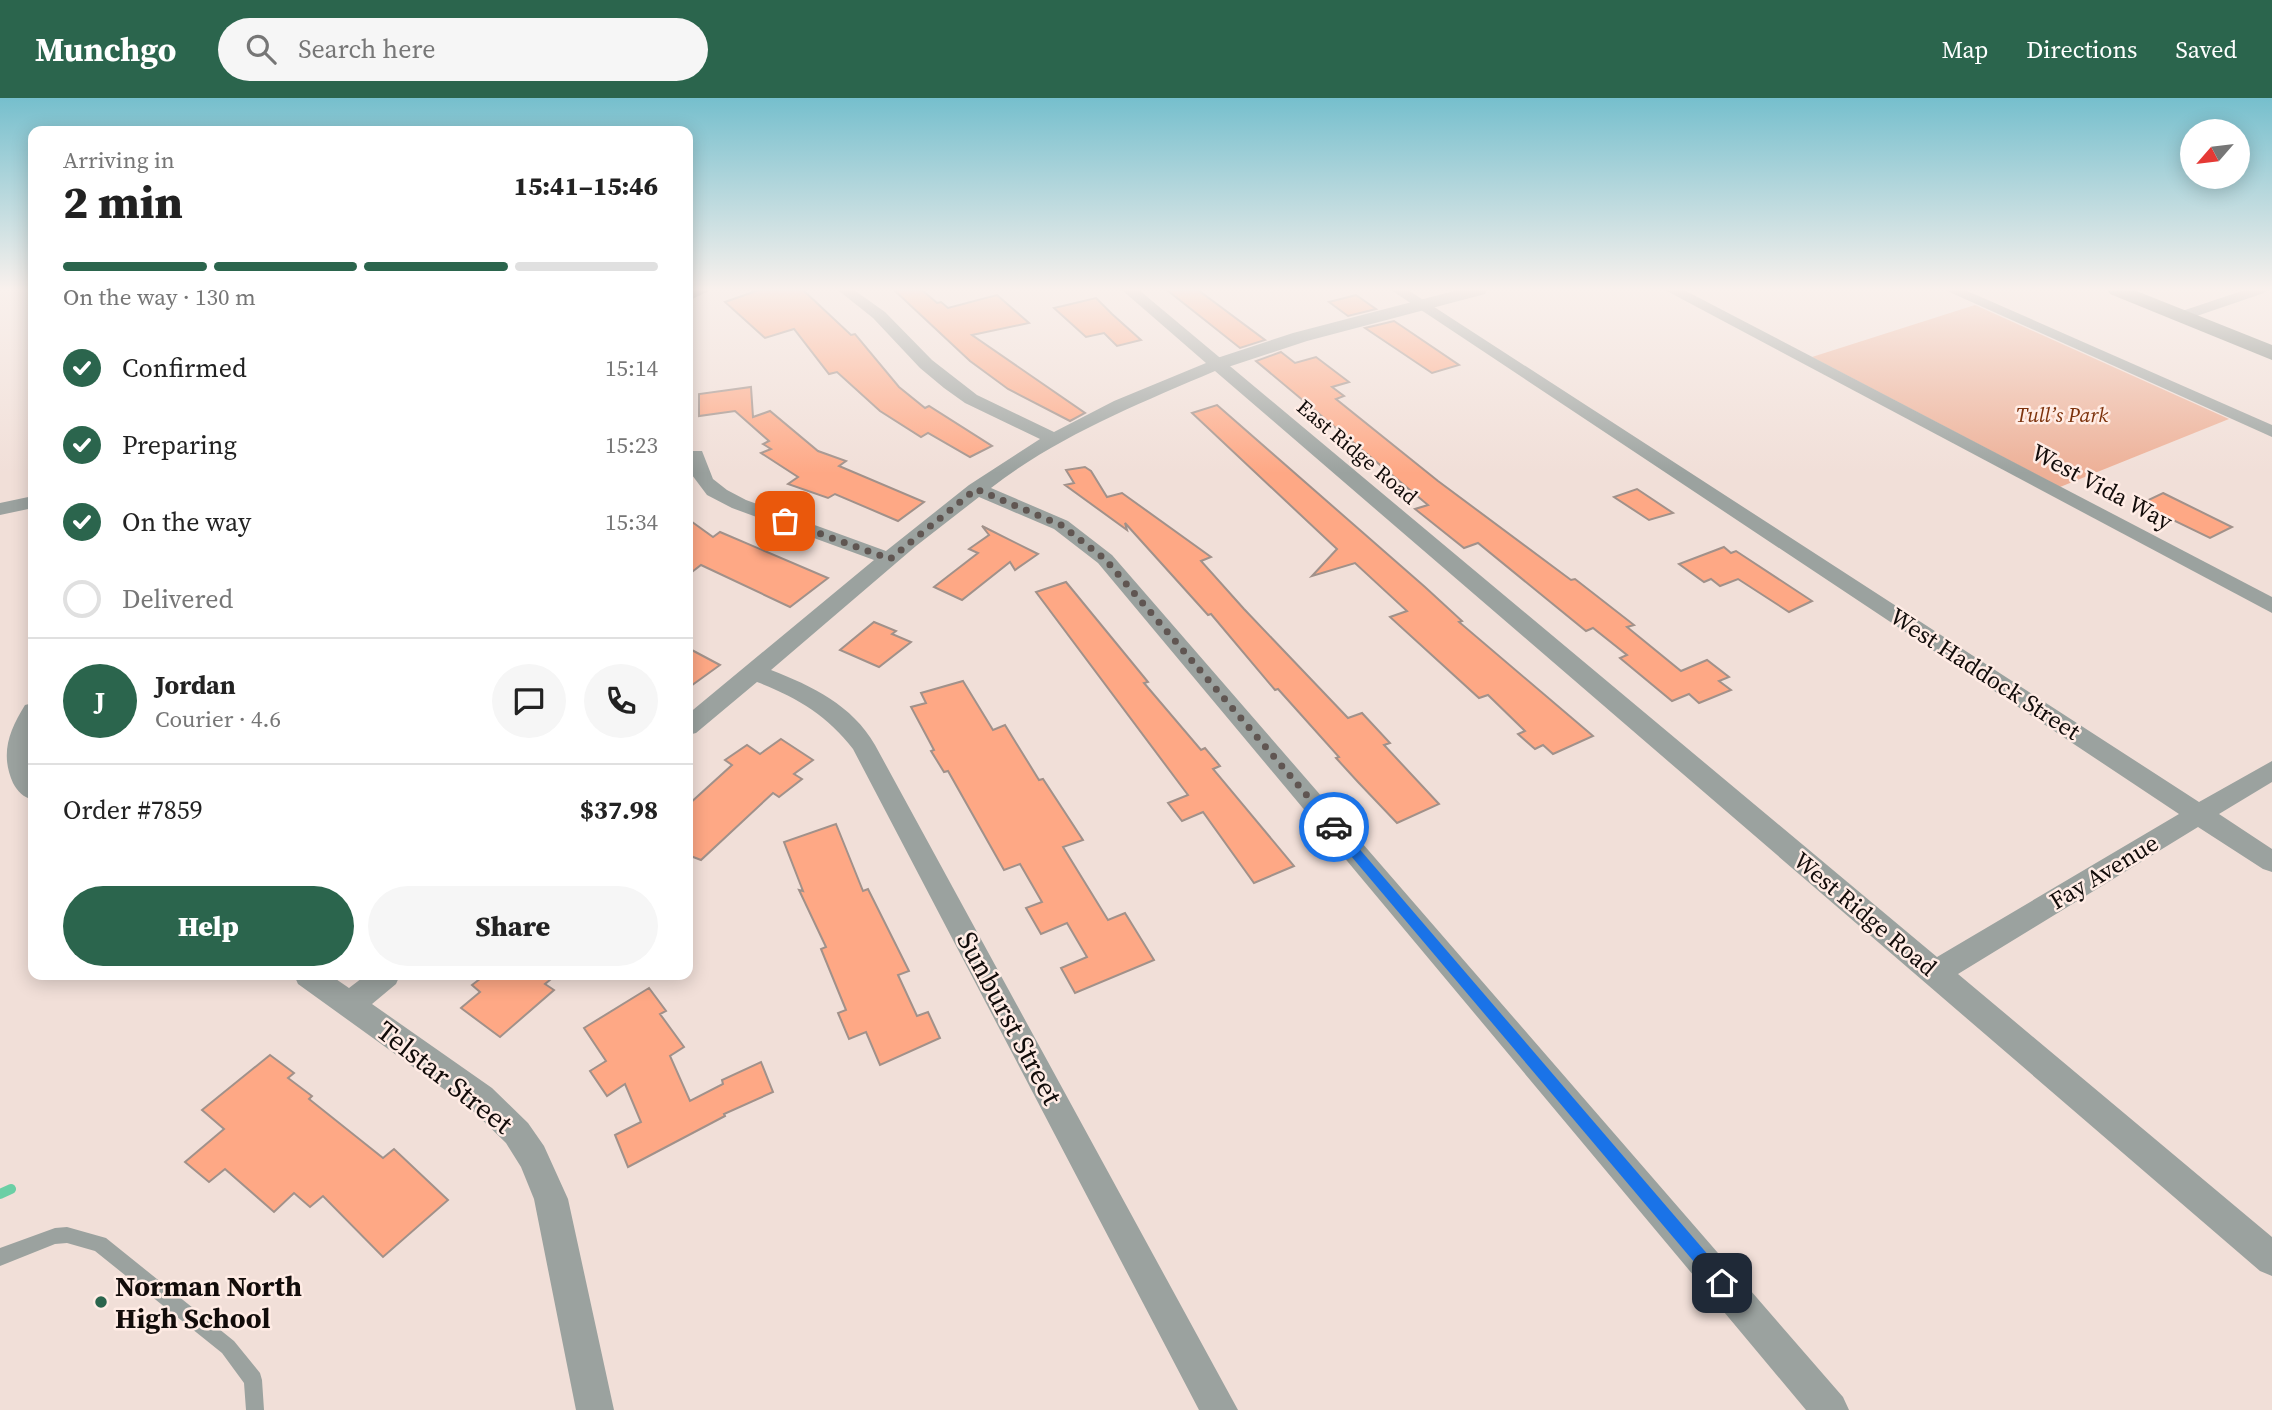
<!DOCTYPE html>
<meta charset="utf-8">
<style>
:root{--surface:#fff;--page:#f6f6f6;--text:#222;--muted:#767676;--line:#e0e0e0;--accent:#2b654d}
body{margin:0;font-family:"Source Serif 4",serif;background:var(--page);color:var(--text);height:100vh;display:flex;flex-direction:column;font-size:26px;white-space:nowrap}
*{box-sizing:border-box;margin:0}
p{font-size:23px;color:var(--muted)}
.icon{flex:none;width:38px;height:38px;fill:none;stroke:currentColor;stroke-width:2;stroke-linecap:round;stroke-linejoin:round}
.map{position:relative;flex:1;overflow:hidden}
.details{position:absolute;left:28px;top:28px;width:665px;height:854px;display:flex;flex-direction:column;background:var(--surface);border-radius:14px;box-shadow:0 4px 18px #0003}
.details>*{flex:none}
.needle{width:46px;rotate:242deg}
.fabs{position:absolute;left:2180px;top:21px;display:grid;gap:14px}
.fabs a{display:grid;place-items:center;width:70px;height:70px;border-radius:50%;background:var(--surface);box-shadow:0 4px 18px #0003;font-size:35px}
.pin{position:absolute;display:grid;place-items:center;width:60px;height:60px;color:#fff;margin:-30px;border-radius:14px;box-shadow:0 4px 10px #0006}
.courier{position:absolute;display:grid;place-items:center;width:70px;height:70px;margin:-35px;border:5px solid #1a73e8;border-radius:50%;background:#fff;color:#222;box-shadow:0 2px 9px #0007}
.overview em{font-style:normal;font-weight:800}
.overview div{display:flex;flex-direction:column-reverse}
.overview{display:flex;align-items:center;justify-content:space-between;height:119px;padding:0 35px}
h1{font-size:46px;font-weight:800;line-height:52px}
.bar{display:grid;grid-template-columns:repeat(4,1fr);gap:10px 7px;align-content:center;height:84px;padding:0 35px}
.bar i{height:9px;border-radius:5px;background:var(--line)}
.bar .selected{background:var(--accent)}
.bar p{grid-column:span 4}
.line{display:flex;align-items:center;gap:18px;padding:0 35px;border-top:2px solid var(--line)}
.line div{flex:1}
.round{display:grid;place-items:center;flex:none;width:74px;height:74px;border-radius:37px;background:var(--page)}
ol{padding:0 35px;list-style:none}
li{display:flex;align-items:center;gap:21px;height:77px}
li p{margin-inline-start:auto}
li .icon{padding:7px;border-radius:50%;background:var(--accent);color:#fff;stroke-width:4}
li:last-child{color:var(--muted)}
li i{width:38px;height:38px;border:4px solid var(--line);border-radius:50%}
.primary-button{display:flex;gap:14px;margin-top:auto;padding:14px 35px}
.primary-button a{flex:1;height:80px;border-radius:42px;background:var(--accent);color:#fff;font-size:28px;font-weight:800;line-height:80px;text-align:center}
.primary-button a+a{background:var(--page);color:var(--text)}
header{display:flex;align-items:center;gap:42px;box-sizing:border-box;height:98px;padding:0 35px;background:var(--accent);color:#fff}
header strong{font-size:33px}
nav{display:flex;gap:38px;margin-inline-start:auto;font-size:24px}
.search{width:490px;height:63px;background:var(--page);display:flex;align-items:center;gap:18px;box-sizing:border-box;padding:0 24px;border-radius:38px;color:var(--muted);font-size:26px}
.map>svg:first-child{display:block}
.green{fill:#edb097}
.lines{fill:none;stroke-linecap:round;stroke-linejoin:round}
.stream{stroke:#6bcfa5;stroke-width:10}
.building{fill:#fea885;stroke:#a1918a;stroke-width:2}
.service{fill:#9ba29f;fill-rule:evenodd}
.minor{fill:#9ba29f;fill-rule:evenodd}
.tertiary{fill:#9ba29f;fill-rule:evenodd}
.secondary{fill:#78837d;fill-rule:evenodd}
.route{fill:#1a73e8}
.done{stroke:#605652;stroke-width:7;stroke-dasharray:0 12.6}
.poi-dot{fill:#2b654d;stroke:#ffece5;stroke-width:2.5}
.labels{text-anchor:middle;stroke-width:5;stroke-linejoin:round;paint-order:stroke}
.far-park-label{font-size:21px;font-style:italic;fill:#7d320c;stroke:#ffece5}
.far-street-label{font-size:21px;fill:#120c0a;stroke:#ffece5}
.street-label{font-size:24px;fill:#120c0a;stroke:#ffece5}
.near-street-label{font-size:28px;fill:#120c0a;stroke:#ffece5}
.near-poi-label{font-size:28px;font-weight:bold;fill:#120c0a;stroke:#ffece5;text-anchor:start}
</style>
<header>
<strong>Munchgo</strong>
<div class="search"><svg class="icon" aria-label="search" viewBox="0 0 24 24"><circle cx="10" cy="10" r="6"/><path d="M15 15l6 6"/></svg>Search here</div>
<nav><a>Map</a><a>Directions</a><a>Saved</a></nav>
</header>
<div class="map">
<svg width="2272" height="1312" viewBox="0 0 2272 1312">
<rect width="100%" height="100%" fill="#f1dfd8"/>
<!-- green -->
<path class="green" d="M 1975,207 L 2229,321 L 2060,389 L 1812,259 Z"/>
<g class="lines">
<!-- stream -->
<path class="stream" d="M 0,1096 L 11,1091"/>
</g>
<!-- building -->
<g class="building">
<path d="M 759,192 L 803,192 L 851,237 L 855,236 L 899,289 L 925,310 L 929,308 L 992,348 L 970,359 L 928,335 L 921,339 L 880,313 L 837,274 L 829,276 L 794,231 L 765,240 L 725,204 Z"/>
<path d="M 894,192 L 922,192 L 937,205 L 941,204 L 948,210 L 997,197 L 1029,225 L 972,237 L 1085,315 L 1070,323 L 1008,291 L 970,263 Z"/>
<path d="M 1167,192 L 1198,192 L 1265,242 L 1240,250 Z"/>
<path d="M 1356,197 L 1376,211 L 1348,218 L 1329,204 Z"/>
<path d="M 1096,200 L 1112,216 L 1141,242 L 1117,248 L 1104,235 L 1086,239 L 1054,210 Z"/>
<path d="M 1394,223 L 1403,229 L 1459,267 L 1432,275 L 1365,230 Z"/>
<path d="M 1281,254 L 1295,265 L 1316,259 L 1349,284 L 1332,289 L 1344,298 L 1336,301 L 1438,383 L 1571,482 L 1575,481 L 1634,527 L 1627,529 L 1681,573 L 1707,562 L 1729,579 L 1719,583 L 1731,592 L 1699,605 L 1689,596 L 1672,603 L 1620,560 L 1627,557 L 1593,530 L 1586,533 L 1478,445 L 1464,450 L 1415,411 L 1428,407 L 1256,263 Z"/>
<path d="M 751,289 L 753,319 L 770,313 L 818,353 L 846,363 L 839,368 L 924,404 L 898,423 L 835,396 L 828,400 L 788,386 L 798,379 L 761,355 L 771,351 L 763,346 L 769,343 L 735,313 L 699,318 L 699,296 Z"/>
<path d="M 1217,307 L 1425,489 L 1462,523 L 1459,524 L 1593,638 L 1553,656 L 1543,647 L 1535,651 L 1518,636 L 1525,633 L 1488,597 L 1479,600 L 1390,519 L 1407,513 L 1355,465 L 1312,478 L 1337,451 L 1192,315 Z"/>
<path d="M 1085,369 L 1091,373 L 1107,399 L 1122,395 L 1211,459 L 1201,463 L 1244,511 L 1348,620 L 1362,615 L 1390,645 L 1384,647 L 1439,706 L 1397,725 L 1358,684 L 1336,660 L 1339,659 L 1278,591 L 1275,592 L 1211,516 L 1208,517 L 1125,425 L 1127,432 L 1065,387 L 1074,385 L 1066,372 Z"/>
<path d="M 1637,391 L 1673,415 L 1649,422 L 1614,399 Z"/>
<path d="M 2163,395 L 2232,429 L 2210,440 L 2140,406 Z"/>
<path d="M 688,421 L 713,439 L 720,434 L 828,480 L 790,509 L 701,467 L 688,477 Z"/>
<path d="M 982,428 L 1038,456 L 1015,472 L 1010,464 L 962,502 L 934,489 L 978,455 L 969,451 L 989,437 Z"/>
<path d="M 1724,449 L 1731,455 L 1736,453 L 1812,503 L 1789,514 L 1738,481 L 1720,488 L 1711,481 L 1704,484 L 1679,466 Z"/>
<path d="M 1066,484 L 1148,584 L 1144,585 L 1201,652 L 1205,650 L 1220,668 L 1213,671 L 1294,768 L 1254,785 L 1203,714 L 1182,723 L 1168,705 L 1188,697 L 1036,494 Z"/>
<path d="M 874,524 L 896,533 L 892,536 L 911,544 L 879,569 L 840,552 Z"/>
<path d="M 688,550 L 720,567 L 688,590 Z"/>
<path d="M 963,583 L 993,632 L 1005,627 L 1039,682 L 1043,681 L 1083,742 L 1063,749 L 1108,822 L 1125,815 L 1154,862 L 1075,895 L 1061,870 L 1087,859 L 1067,825 L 1041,836 L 1026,810 L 1042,804 L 1020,766 L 1004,772 L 948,673 L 944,674 L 931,653 L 934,652 L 911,609 L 926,605 L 921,595 Z"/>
<path d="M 781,641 L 813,662 L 794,676 L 802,681 L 779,699 L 773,695 L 701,762 L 688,757 L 688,707 L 732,667 L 725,662 L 747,647 L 760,656 Z"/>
<path d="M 836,726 L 863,793 L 868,791 L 909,873 L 898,877 L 917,918 L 928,914 L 940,940 L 880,967 L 866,934 L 849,941 L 838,915 L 846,912 L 821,851 L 826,849 L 799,792 L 803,793 L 784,744 Z"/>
<path d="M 485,877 L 556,877 L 545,886 L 554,892 L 500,939 L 461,910 L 480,894 L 472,887 Z"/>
<path d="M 649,890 L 666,913 L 660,916 L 684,949 L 670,958 L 690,1003 L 723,986 L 722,982 L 761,964 L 773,994 L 724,1016 L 725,1018 L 628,1069 L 615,1037 L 641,1024 L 625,986 L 607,998 L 590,973 L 606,963 L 584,930 Z"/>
<path d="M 270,957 L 294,975 L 288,980 L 312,998 L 309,1001 L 383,1060 L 394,1051 L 448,1102 L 383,1159 L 323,1098 L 310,1109 L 294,1095 L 274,1114 L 225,1071 L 209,1084 L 185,1064 L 224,1031 L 202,1012 Z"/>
</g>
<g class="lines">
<!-- service -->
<path class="service" d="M 67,1129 L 106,1140 L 234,1243 L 260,1275 L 262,1282 L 264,1312 L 246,1312 L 244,1285 L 222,1255 L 95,1153 L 67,1145 L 55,1146 L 0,1168 L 0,1150 L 55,1130 Z"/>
<!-- minor -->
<g class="minor">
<path d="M 711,192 L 688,203 L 688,193 Z"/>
<path d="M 838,192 L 854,192 L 885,214 L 932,262 L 977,297 L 1054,334 L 1114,303 L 1206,265 L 1122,192 L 1139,192 L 1937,859 L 2179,716 L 1391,192 L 1408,192 L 2199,704 L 2272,663 L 2272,684 L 2219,716 L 2272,751 L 2272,774 L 2263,771 L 2198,729 L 1958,876 L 2272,1139 L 2272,1178 L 2260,1173 L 1215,273 C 1138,306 1058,338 991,390 L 1068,423 L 1112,457 L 1843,1299 L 1849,1312 L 1806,1312 L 1098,465 L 1054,431 L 979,399 L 916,448 L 771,572 C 812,588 852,607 875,647 L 1238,1312 L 1199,1312 L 853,651 C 827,617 796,599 757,584 L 696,635 L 688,637 L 688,616 L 874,462 L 732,410 L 707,397 L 692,377 L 688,365 L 688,353 L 702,353 L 713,381 L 727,392 L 746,402 L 886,453 L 969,387 L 1040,341 L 965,305 L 944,290 L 920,270 L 873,220 Z"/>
<path d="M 1665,192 L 1684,192 L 2272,499 L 2272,515 Z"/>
<path d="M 1945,192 L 1965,192 L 2272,327 L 2272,339 Z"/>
<path d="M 2245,192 L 2267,192 L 2264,195 L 2188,221 L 2182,223 L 2174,218 L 2176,215 Z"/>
<path d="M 33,398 L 33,410 L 0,417 L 0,405 Z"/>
<path d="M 33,605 L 33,635 L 28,654 L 33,677 L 33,702 C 23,699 18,694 13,685 C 0,656 9,633 25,607 Z"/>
<path d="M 294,877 L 330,877 L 349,890 L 366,877 L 400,877 L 396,886 L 372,906 L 492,990 L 528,1025 L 544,1048 L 568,1101 L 614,1312 L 576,1312 L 534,1101 L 521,1069 L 506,1045 L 470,1010 L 298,886 Z"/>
</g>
<!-- tertiary -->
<path class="tertiary" d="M 1458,192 L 1487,192 L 1485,196 L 1307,243 L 1225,270 L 1211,270 L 1208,266 L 1211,262 L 1293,235 Z"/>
<!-- secondary -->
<path class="secondary" d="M 2107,192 L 2134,192 L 2272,247 L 2272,262 L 2110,196 Z"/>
</g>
<!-- sky -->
<linearGradient id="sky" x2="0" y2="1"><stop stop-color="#76bfcd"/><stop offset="0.51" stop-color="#f9f1ed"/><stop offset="1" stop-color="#f9f1ed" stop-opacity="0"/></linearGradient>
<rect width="2272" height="375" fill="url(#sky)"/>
<!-- route -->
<path class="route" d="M 1334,724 L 1338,726 L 1728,1180 L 1730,1185 L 1728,1191 L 1722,1194 L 1717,1191 L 1329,732 L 1328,729 Z"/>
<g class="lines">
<!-- done -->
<path class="done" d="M 785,423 L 890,461 L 976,391 L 1061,427 L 1105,461 L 1334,729"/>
</g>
<!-- markers -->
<circle class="poi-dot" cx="101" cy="1204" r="7"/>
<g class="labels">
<!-- far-park labels -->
<g class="far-park-label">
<text x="2062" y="324">Tull’s Park</text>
</g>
<!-- far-street labels -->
<g class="far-street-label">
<text transform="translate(1357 354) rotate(40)" y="7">East Ridge Road</text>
</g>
<!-- street labels -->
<g class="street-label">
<text transform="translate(2102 389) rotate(28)" y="8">West Vida Way</text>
<text transform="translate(1985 576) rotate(33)" y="8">West Haddock Street</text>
<text transform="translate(2104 774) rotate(-31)" y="8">Fay Avenue</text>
<text transform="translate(1865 816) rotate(40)" y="8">West Ridge Road</text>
</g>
<!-- near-street labels -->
<g class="near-street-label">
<text transform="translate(1010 920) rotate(62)" y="10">Sunburst Street</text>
<text transform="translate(445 979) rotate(38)" y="10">Telstar Street</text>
</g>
<!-- near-poi labels -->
<g class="near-poi-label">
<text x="115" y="1198">Norman North<tspan x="115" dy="32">High School</tspan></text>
</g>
</g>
</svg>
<div class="fabs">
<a><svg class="needle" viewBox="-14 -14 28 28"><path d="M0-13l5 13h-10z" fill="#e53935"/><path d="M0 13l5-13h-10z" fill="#767676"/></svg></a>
</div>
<div class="pin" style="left:785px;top:423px;background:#ea580c"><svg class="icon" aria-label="bag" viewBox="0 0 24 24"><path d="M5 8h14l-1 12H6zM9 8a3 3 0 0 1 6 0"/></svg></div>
<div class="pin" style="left:1722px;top:1185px;background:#1f2937"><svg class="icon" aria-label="home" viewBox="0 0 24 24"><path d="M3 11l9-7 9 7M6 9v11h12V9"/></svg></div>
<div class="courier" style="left:1334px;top:729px"><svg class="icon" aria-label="car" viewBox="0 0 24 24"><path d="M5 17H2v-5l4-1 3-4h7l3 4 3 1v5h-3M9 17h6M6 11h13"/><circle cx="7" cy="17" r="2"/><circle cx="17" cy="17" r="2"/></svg></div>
<section class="details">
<div class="overview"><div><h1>2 min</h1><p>Arriving in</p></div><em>15:41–15:46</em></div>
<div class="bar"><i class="selected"></i><i class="selected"></i><i class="selected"></i><i></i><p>On the way · 130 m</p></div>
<ol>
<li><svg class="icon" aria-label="check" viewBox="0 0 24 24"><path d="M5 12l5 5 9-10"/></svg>Confirmed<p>15:14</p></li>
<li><svg class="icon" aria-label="check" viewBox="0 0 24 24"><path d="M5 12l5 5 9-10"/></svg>Preparing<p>15:23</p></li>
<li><svg class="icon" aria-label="check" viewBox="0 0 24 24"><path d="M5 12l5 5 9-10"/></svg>On the way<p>15:34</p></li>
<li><i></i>Delivered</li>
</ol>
<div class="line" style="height:126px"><b class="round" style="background:var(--accent);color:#fff">J</b><div><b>Jordan</b><p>Courier · 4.6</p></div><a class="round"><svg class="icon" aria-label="chat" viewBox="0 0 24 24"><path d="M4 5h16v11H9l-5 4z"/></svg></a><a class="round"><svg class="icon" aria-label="phone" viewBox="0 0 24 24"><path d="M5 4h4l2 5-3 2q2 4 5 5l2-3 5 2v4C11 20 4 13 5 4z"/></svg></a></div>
<div class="line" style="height:91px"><div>Order #7859</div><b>$37.98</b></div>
<div class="primary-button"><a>Help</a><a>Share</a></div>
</section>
</div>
